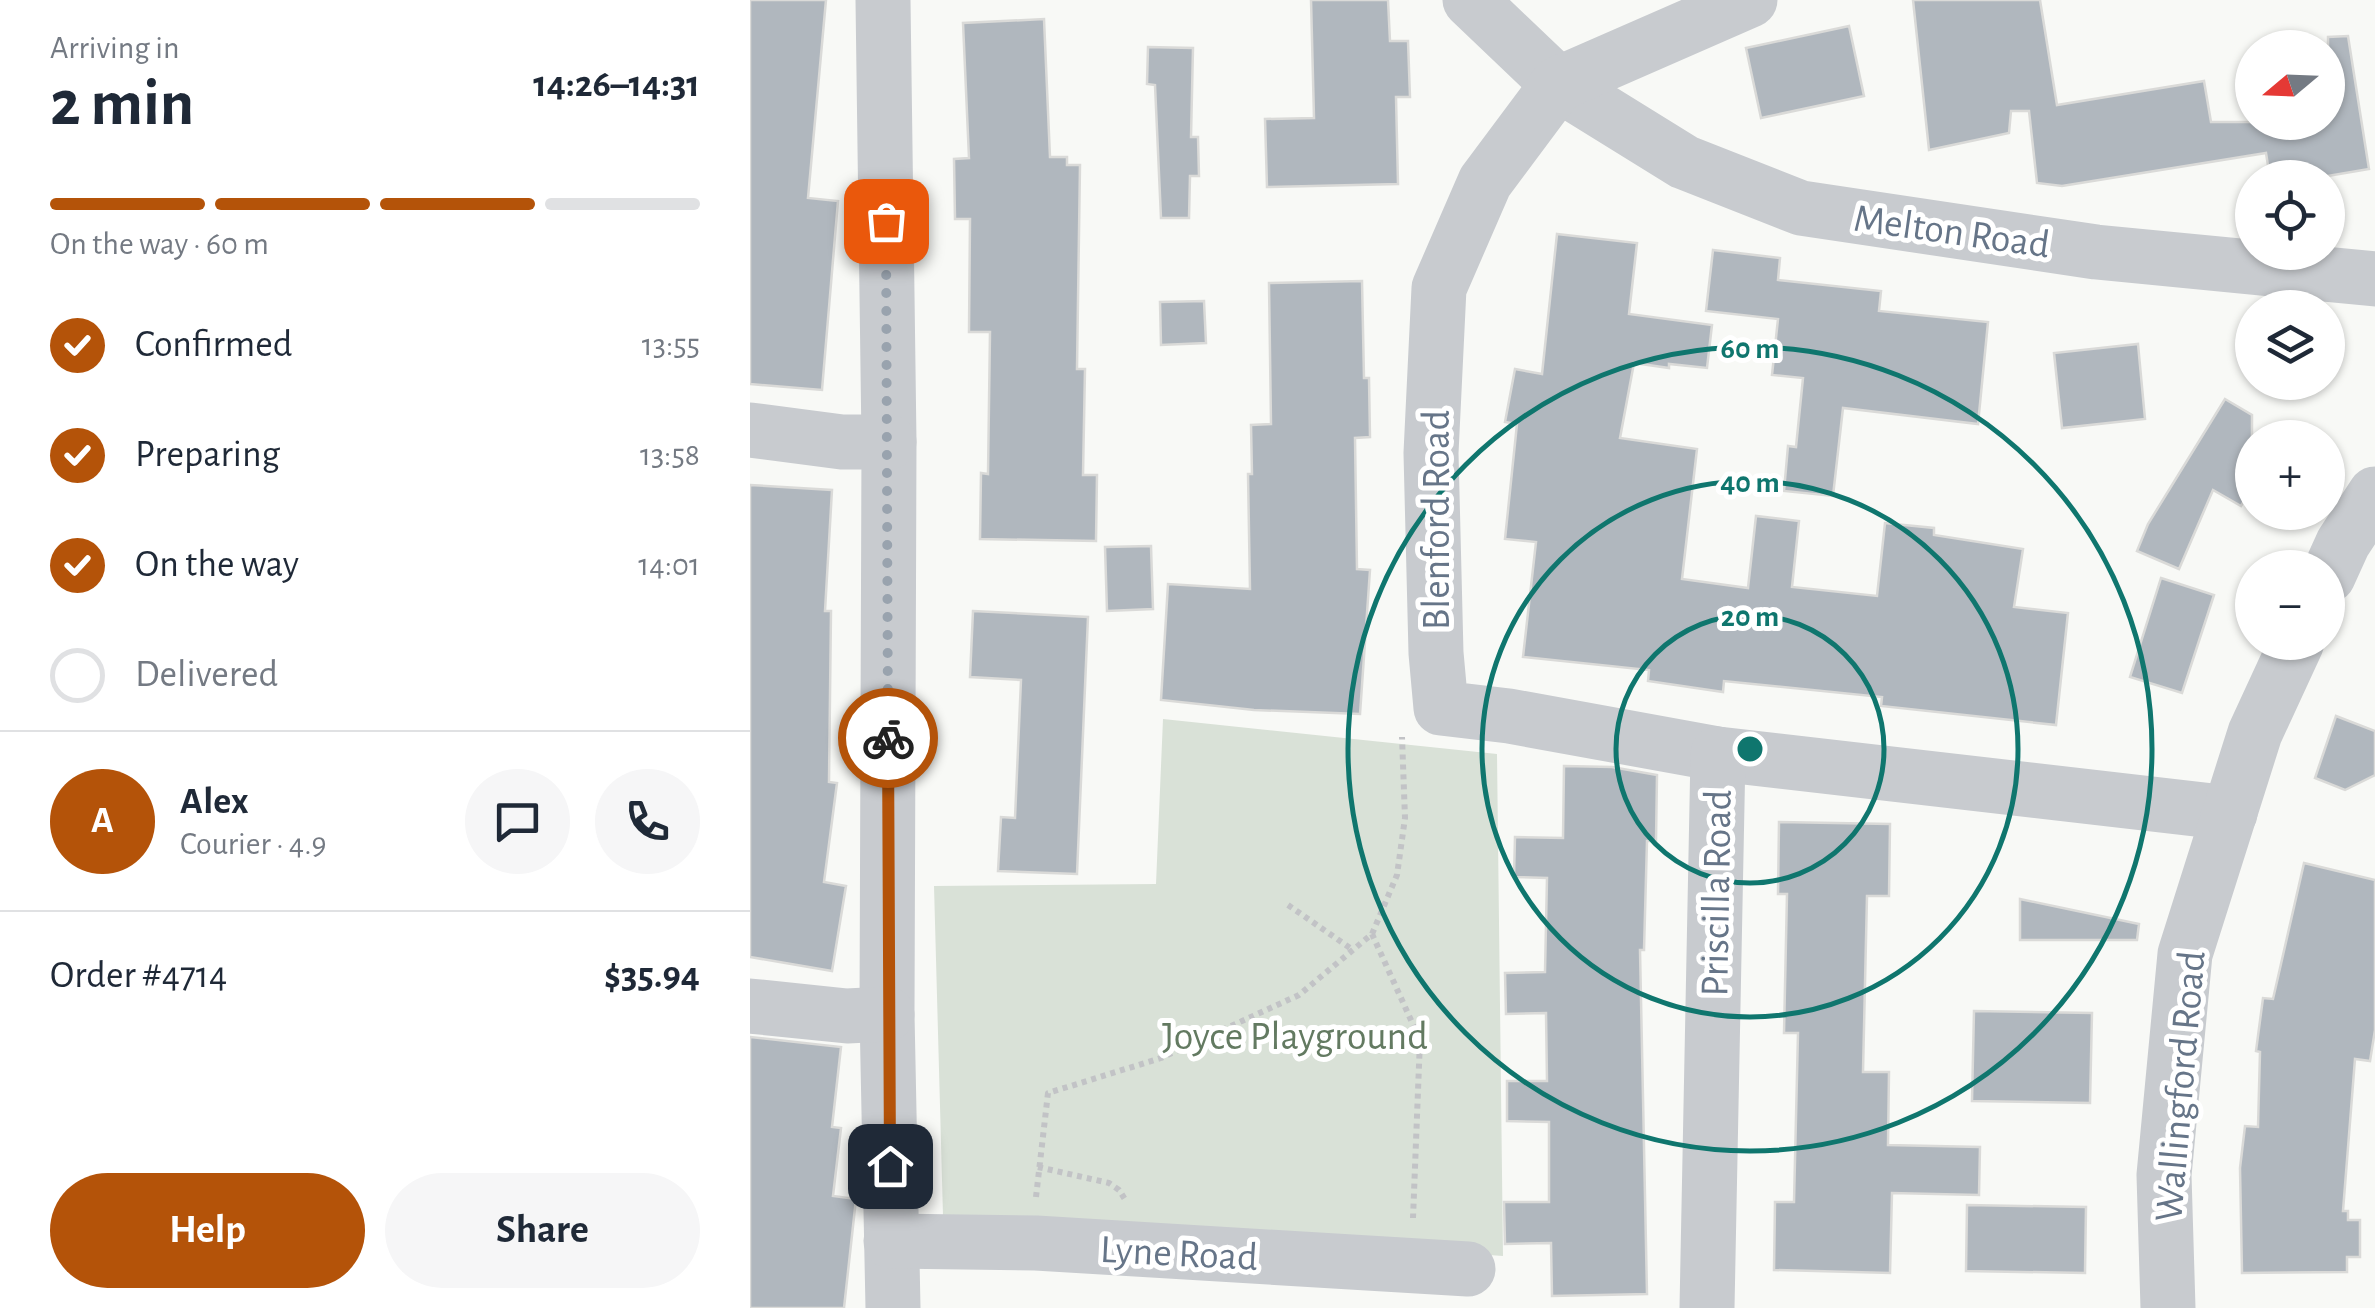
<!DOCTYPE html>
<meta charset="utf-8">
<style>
:root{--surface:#fff;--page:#f6f6f7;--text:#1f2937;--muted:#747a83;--line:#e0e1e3;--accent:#b45309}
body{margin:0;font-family:"Alegreya Sans",sans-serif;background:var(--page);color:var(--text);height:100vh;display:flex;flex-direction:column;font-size:38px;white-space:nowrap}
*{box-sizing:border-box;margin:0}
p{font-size:32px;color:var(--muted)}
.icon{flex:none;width:55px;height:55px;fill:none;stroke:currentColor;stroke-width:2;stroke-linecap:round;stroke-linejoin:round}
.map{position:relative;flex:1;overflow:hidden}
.drawer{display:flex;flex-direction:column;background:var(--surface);width:750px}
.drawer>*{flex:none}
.needle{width:65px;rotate:251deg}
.controls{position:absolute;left:1485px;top:30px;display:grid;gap:20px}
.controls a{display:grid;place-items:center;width:110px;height:110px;border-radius:50%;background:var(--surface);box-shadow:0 2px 8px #0004;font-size:50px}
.pin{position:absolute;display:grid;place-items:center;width:85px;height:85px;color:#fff;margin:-42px;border-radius:20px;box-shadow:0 5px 15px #0006}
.courier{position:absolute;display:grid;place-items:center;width:100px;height:100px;margin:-50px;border:8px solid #b45309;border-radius:50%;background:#fff;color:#222;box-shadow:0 2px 12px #0007}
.overview em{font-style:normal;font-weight:700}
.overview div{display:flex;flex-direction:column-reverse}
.overview{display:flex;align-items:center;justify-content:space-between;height:170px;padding:0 50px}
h1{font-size:65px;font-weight:700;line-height:75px}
.bar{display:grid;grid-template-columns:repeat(4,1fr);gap:15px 10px;align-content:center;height:120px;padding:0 50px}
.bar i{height:12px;border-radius:8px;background:var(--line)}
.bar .on{background:var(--accent)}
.bar p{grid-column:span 4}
.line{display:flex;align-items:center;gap:25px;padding:0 50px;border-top:2px solid var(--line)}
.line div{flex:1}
.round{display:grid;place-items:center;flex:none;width:105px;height:105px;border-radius:52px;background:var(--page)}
ol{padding:0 50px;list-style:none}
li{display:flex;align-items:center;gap:30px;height:110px}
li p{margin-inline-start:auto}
li .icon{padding:10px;border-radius:50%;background:var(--accent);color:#fff;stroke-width:4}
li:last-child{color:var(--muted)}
li i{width:55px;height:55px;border:5px solid var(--line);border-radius:50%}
.button{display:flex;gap:20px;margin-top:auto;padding:20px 50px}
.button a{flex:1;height:115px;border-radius:60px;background:var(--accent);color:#fff;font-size:40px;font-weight:700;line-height:115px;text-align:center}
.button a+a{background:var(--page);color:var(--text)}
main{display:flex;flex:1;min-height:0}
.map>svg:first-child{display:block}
.park{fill:#d9e1d7}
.building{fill:#b0b7be;stroke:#dadad8;stroke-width:2.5}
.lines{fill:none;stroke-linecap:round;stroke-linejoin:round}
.path{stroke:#c2c3c6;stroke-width:6;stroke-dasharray:5 5;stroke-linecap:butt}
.street{stroke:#c8cbcf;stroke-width:55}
.done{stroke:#99a3ae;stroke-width:10;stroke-dasharray:0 18}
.route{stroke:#b45309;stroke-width:12}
.ring{fill:none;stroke:#0f766e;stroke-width:5}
.labels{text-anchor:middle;stroke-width:10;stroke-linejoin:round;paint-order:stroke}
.street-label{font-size:40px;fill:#667588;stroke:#fff}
.park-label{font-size:40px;fill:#637a61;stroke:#fff}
.centre{fill:#0f766e;stroke:#fff;stroke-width:5}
.ring-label{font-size:30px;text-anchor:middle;font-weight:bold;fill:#0f766e;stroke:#fff;stroke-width:10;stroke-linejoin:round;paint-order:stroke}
</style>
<main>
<section class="drawer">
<div class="overview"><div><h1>2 min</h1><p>Arriving in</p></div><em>14:26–14:31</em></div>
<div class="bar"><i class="on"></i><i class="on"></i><i class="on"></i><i></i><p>On the way · 60 m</p></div>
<ol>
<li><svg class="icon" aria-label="check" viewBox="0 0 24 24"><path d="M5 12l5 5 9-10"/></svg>Confirmed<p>13:55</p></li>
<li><svg class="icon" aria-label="check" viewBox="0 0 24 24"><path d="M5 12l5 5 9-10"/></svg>Preparing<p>13:58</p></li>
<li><svg class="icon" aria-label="check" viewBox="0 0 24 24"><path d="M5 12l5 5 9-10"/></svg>On the way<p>14:01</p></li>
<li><i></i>Delivered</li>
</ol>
<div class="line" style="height:180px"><b class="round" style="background:var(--accent);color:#fff">A</b><div><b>Alex</b><p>Courier · 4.9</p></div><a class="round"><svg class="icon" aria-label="chat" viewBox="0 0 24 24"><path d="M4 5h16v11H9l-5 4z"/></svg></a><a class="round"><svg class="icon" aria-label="phone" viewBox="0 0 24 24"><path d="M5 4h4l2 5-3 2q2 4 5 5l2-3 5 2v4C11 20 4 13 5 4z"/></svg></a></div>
<div class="line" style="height:130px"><div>Order #4714</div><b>$35.94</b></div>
<div class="button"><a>Help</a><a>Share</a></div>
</section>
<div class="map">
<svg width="1625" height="1308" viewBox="0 0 1625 1308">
<rect width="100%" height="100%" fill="#f8f9f6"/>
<!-- park -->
<path class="park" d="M 413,719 L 747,754 L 753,1256 L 193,1216 L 184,886 L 406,884 Z"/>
<!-- building -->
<g class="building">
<path d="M 0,0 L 76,0 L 58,198 L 88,201 L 72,390 L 0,384 Z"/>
<path d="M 561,0 L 638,0 L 640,41 L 658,41 L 660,97 L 646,97 L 648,184 L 517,187 L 515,119 L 564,118 Z"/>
<path d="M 1163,0 L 1290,0 L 1307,105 L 1454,81 L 1461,122 L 1578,122 L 1578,37 L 1598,36 L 1619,169 L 1566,178 L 1520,178 L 1516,153 L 1312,186 L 1287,183 L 1279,111 L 1261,111 L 1259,133 L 1179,150 Z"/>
<path d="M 294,19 L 300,157 L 317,157 L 317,165 L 330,165 L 327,369 L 335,369 L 333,475 L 347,475 L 346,541 L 230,539 L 231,473 L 238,474 L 240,332 L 219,332 L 220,219 L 205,219 L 204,159 L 219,158 L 213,23 Z"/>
<path d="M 1099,26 L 1114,96 L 1011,118 L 996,48 Z"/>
<path d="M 398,47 L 443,48 L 441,137 L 448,137 L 449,176 L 440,176 L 439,218 L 411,218 L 405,85 L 397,84 Z"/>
<path d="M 807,234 L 887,243 L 879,314 L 962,325 L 957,368 L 919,364 L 919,368 L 884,363 L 870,438 L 947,449 L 932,579 L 998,588 L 1006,516 L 1049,521 L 1042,587 L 1127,596 L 1135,523 L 1184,528 L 1184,535 L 1273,549 L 1264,607 L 1318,613 L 1306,725 L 1131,706 L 1132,697 L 974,681 L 973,692 L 898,681 L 899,670 L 773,657 L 786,542 L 755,539 L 767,424 L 755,422 L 765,369 L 792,374 Z"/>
<path d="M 963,250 L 1030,258 L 1028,280 L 1131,291 L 1129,311 L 1238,322 L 1228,424 L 1093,408 L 1083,496 L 1034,491 L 1038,446 L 1046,447 L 1053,378 L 1022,375 L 1028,319 L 956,311 Z"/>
<path d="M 612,281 L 614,378 L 619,378 L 620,437 L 605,438 L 607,569 L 620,570 L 610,714 L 504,710 L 411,700 L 418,584 L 500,589 L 498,474 L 502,474 L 501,425 L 521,424 L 519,283 Z"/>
<path d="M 454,301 L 456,343 L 411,345 L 410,302 Z"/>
<path d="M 1388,344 L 1395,419 L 1312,428 L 1304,353 Z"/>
<path d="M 1475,399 L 1502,415 L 1502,487 L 1491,506 L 1463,490 L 1429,569 L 1387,551 L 1398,524 Z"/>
<path d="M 0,485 L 82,490 L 75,611 L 81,611 L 79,782 L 87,783 L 74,882 L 96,886 L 82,971 L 0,957 Z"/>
<path d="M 401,546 L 403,609 L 357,611 L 355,547 Z"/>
<path d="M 1411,578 L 1464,595 L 1432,693 L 1380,677 Z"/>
<path d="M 223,611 L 338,617 L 327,874 L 248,871 L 251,817 L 265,818 L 271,680 L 220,677 Z"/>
<path d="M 1586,716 L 1625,731 L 1625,775 L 1595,790 L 1565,778 Z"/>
<path d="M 814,766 L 862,767 L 907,775 L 906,841 L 897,841 L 894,950 L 890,950 L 897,1294 L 802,1296 L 801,1243 L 755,1244 L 754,1202 L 799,1202 L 799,1122 L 757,1121 L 757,1081 L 797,1081 L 796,1013 L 756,1014 L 755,973 L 795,972 L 797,878 L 764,877 L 765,837 L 813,838 Z"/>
<path d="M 1029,822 L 1140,824 L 1139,896 L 1117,896 L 1113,1072 L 1139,1072 L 1138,1145 L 1230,1147 L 1229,1195 L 1142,1193 L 1140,1273 L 1024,1270 L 1025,1202 L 1044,1202 L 1048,1033 L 1034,1033 L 1037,894 L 1028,894 Z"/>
<path d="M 1554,863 L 1625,880 L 1625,1030 L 1620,1061 L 1605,1059 L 1593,1211 L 1598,1211 L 1598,1220 L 1610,1220 L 1610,1257 L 1597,1257 L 1597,1272 L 1492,1273 L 1490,1168 L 1495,1126 L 1508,1127 L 1510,1052 L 1506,1051 L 1513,998 L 1523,999 Z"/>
<path d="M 1270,899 L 1389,924 L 1387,940 L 1270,940 Z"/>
<path d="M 1224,1011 L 1342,1013 L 1340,1103 L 1222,1101 Z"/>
<path d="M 0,1037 L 91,1047 L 82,1127 L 91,1128 L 83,1196 L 106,1199 L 94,1308 L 0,1308 Z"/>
<path d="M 1217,1205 L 1336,1207 L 1335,1273 L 1216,1271 Z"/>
</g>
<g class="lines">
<!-- path -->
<g class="path">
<path d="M 538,905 L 603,950"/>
<path d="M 622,934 L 670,1040 L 663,1218"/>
<path d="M 288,1167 L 359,1183 L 369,1190 L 376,1201"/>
<path d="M 286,1197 L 298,1093 L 411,1058 L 549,995 L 622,934 L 647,875 L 655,818 L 652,737"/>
</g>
<!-- street -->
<g class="street">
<path d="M 133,0 L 139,442 L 137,1014 L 143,1308"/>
<path d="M 720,0 L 808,84 L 934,162 L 1051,208 L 1346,252 L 1625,279"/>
<path d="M 1000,0 L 808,84 L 735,182 L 689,288 L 681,453 L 686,653 L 691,708 L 759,716 L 968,754 L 1480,813"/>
<path d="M 0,430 L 92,442 L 139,442"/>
<path d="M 1578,576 L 1593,543 L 1625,494"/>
<path d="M 0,1006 L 97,1016 L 137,1014"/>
<path d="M 141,1241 L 286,1243 L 718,1269"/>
<path d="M 957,1308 L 968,754"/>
<path d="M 1418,1308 L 1414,1175 L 1435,954 L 1505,733 L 1547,642"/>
</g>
</g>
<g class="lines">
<!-- done -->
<path class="done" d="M 136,221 L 138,738"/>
<!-- route -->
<path class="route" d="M 138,738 L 140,1166"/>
</g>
<!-- distance rings -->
<g class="ring">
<circle cx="1000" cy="749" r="134"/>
<circle cx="1000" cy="749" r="268"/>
<circle cx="1000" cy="749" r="402"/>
</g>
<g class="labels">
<!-- street labels -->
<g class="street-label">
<text transform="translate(1202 230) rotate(8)" y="14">Melton Road</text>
<text transform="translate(685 520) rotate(-90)" y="14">Blenford Road</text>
<text transform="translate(965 893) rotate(-89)" y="14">Priscilla Road</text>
<text transform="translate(1429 1086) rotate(-85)" y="14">Wallingford Road</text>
<text transform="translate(429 1252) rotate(3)" y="14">Lyne Road</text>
</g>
<!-- park labels -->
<g class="park-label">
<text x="545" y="1049">Joyce Playground</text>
</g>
</g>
<circle cx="1000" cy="749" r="15" class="centre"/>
<g class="ring-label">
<text x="1000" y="358">60 m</text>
<text x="1000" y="492">40 m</text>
<text x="1000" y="626">20 m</text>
</g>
</svg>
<div class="controls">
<a><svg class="needle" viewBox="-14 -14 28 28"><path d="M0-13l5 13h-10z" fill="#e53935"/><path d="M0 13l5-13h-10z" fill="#747a83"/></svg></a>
<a><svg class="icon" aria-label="locate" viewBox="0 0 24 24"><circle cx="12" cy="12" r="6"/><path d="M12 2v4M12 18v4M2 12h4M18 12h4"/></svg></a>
<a><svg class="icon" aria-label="layers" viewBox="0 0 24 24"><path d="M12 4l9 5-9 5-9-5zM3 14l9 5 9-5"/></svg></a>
<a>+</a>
<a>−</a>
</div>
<div class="pin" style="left:136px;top:221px;background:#ea580c"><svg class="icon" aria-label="bag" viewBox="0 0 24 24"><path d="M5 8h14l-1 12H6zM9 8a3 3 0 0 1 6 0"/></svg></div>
<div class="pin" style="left:140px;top:1166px;background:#1f2937"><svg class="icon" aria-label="home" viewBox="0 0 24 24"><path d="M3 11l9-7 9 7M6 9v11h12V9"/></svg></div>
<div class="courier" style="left:138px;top:738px"><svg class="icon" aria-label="bike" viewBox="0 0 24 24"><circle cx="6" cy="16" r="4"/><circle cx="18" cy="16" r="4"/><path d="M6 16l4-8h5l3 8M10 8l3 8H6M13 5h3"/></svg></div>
</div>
</main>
